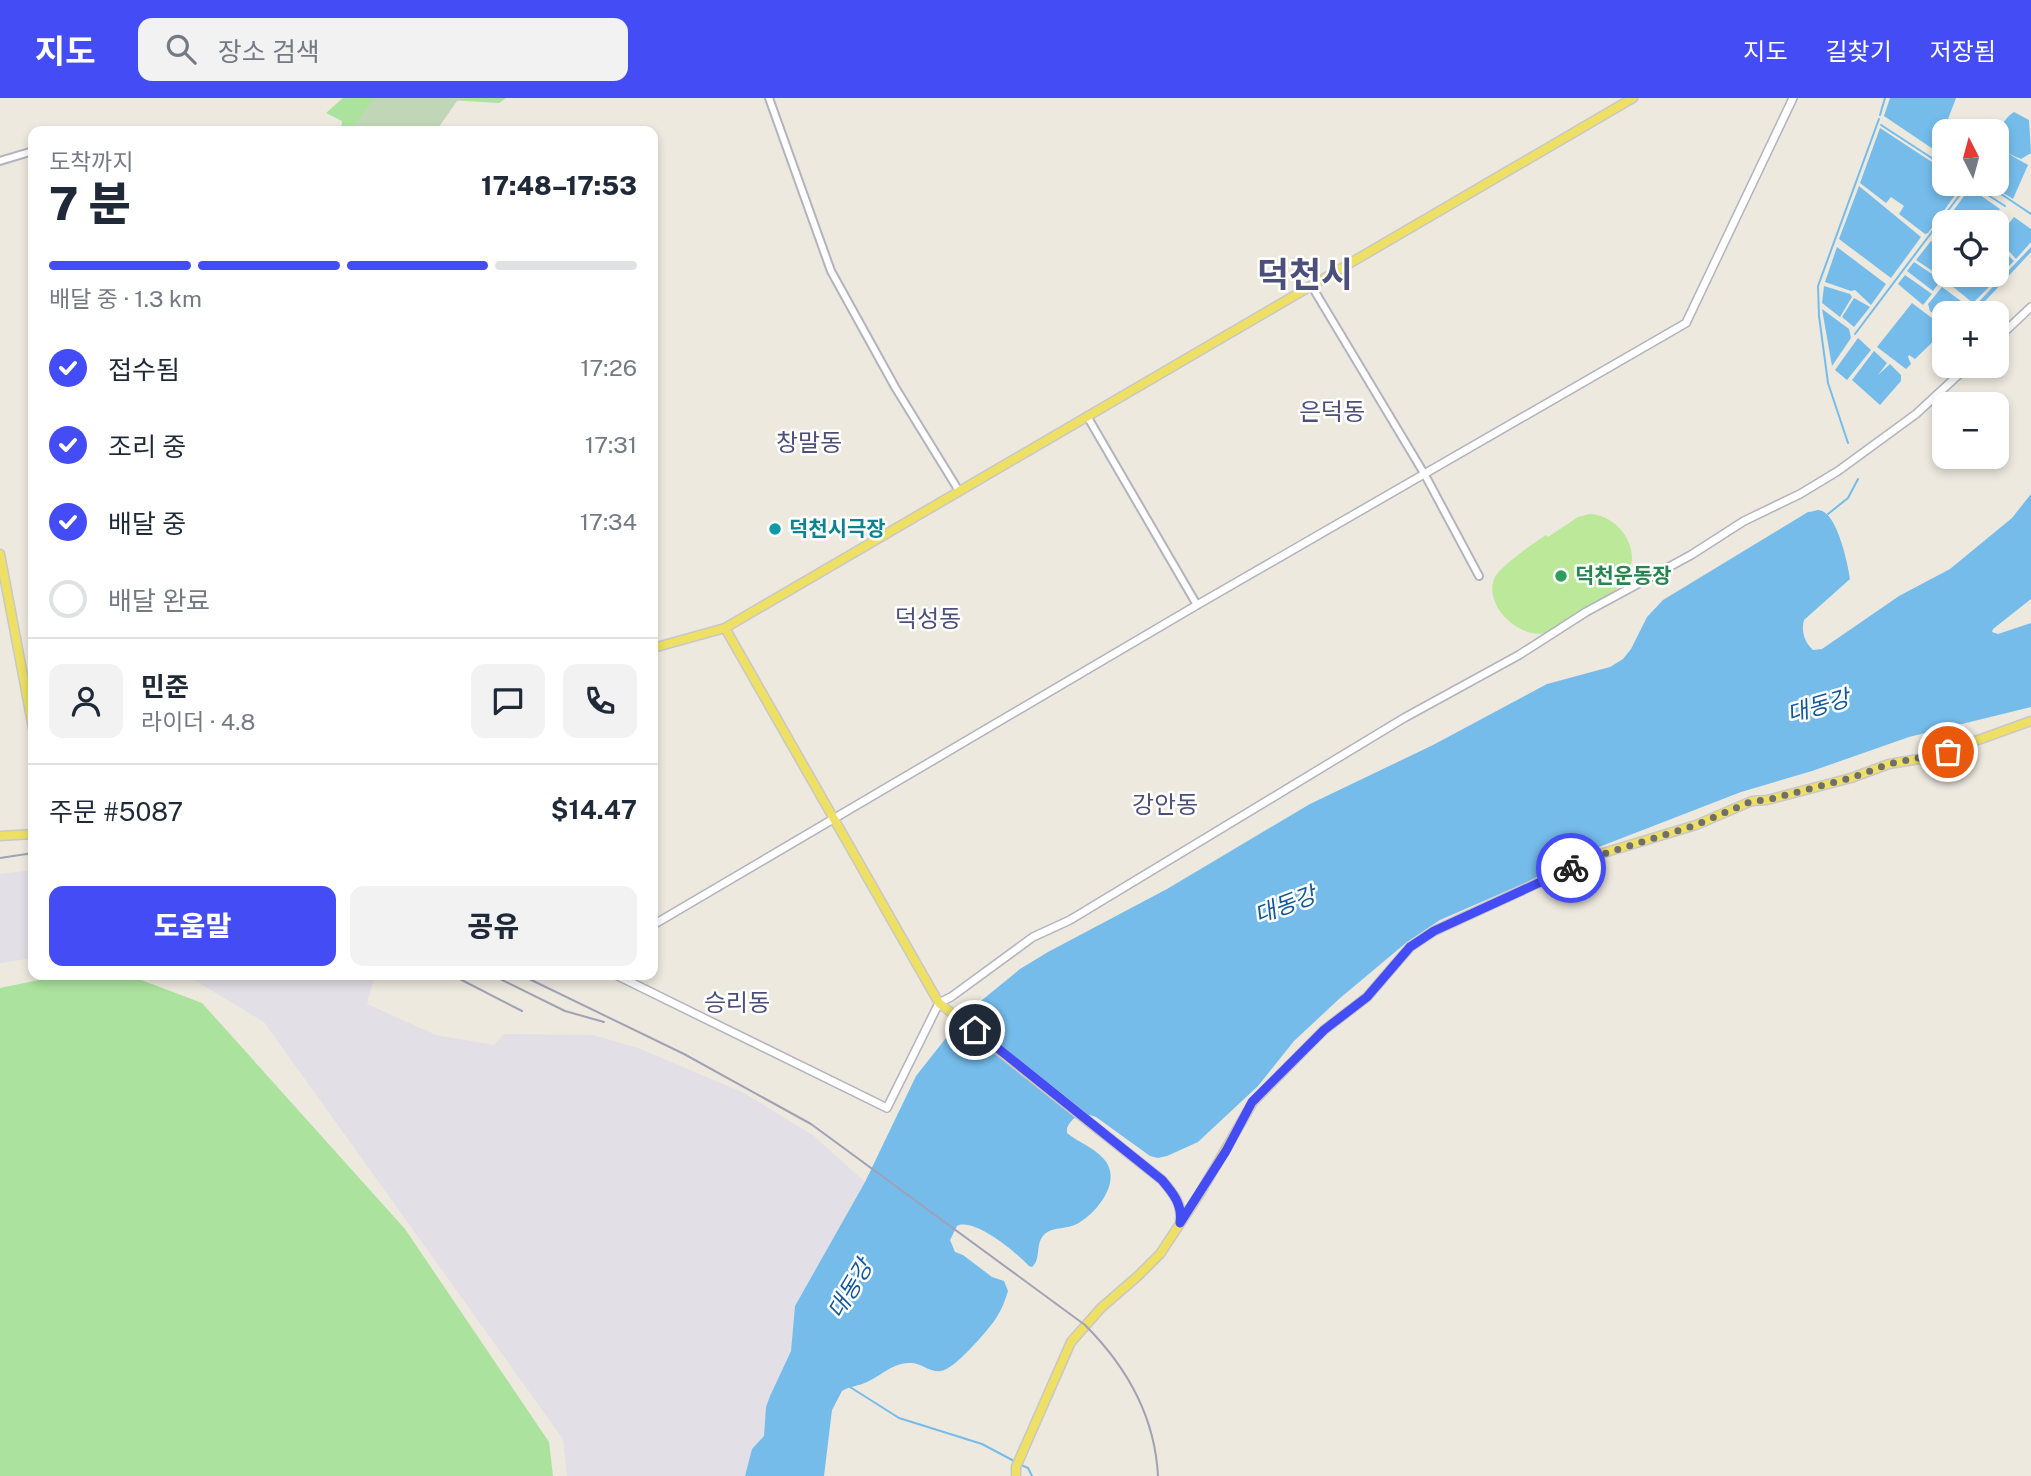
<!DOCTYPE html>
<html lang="ko">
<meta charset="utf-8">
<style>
:root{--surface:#fff;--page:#f2f2f3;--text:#1f2937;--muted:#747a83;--line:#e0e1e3;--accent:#444cf5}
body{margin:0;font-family:"Public Sans","Noto Sans KR",sans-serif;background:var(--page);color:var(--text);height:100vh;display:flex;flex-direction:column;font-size:26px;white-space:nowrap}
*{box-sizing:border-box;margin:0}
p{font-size:23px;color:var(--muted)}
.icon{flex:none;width:38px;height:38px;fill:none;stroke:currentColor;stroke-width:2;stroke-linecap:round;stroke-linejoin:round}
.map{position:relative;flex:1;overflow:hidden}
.drawer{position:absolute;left:28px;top:28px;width:630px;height:854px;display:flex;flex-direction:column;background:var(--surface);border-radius:14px;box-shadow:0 4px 10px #0003}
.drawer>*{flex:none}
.needle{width:46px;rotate:354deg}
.controls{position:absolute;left:1932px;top:21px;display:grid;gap:14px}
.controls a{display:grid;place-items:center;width:77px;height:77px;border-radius:14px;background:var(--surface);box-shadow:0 4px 10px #0003;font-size:35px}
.pin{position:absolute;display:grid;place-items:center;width:60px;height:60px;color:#fff;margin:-30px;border:4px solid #fff;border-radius:50%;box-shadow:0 2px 7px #0007}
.courier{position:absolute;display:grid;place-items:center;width:70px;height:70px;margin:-35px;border:5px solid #444cf5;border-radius:50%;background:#fff;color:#222;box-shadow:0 2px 9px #0007}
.summary em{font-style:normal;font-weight:800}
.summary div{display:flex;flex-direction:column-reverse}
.summary{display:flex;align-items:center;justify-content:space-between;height:119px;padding:0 21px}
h1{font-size:46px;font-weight:800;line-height:52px}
.bar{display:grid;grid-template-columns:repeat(4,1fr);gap:10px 7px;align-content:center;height:84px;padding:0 21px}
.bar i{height:9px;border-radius:5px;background:var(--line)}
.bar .on{background:var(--accent)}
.bar p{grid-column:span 4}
.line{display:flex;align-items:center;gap:18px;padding:0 21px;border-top:2px solid var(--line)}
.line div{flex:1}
.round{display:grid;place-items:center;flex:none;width:74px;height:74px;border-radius:14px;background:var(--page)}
ol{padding:0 21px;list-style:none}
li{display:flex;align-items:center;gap:21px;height:77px}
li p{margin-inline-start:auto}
li .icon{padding:7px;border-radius:50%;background:var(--accent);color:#fff;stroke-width:4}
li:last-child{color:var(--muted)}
li i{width:38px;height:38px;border:4px solid var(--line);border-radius:50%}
.action{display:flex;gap:14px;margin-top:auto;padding:14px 21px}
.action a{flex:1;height:80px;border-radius:14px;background:var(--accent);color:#fff;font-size:28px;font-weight:800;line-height:80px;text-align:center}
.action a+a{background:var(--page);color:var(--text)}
header{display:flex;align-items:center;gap:42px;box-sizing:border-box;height:98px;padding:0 35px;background:var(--accent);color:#fff}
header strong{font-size:33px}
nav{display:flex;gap:38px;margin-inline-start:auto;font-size:24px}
.search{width:490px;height:63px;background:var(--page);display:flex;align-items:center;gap:18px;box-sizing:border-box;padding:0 24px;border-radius:14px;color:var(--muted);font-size:26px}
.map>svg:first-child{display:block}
.industrial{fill:#e2dfe6}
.green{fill:#abe29d}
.cemetery{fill:#c1d6b6}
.pitch{fill:#bce899}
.water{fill:#75bceb}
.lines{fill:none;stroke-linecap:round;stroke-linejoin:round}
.stream{stroke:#75bceb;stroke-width:2}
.tertiary-casing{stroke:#b2b3bf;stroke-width:10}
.secondary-casing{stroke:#b2b3bf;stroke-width:10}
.primary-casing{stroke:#c8c8c8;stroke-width:11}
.tertiary{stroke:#fff;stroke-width:6}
.secondary{stroke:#fff;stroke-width:7}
.primary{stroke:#ede064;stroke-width:8}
.rail{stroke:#a1a1b5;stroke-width:2}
.done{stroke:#706e6b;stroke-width:7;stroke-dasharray:0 12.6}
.route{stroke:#444cf5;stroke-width:9}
.culture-dot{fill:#0f9aa8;stroke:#fff;stroke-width:2.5}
.leisure-dot{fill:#2e9e5b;stroke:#fff;stroke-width:2.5}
.labels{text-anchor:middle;stroke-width:5;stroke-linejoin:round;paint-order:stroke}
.culture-label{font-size:21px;font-weight:bold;fill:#0d838f;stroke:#fff;text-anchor:start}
.leisure-label{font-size:21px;font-weight:bold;fill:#27864d;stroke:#fff;text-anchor:start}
.water-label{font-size:23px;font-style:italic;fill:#12589a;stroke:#fff}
.quarter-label{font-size:24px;fill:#4d4f7b;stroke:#fff}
.town-label{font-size:35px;font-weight:bold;fill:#4d4f7b;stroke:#fff}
</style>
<header>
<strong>지도</strong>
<div class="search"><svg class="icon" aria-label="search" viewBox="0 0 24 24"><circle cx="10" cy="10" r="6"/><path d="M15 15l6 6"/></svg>장소 검색</div>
<nav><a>지도</a><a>길찾기</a><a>저장됨</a></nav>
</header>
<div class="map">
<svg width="2031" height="1378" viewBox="0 0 2031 1378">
<rect width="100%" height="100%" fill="#ede9df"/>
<!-- industrial -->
<g class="industrial">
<path d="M 33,772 L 33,860 L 0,865 L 0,776 Z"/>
<path d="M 186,877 L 375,877 L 367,906 L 436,937 L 494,947 L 504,936 L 593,937 L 638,950 L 744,995 L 814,1038 L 865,1084 L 795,1208 L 791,1253 L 770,1298 L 766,1309 L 764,1338 L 752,1351 L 745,1378 L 567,1378 L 563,1341 L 264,924 Z"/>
</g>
<!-- green -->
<g class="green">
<path d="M 343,0 L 506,0 L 499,5 L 449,2 L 431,33 L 341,33 L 342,23 L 326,15 Z"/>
<path d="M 63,877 L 128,877 L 202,905 L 405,1131 L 549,1344 L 553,1378 L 0,1378 L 0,890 Z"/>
</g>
<!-- cemetery -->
<path class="cemetery" d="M 375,0 L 467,0 L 457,3 L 436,33 L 349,33 Z"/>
<!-- pitch -->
<path class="pitch" d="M 1589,416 C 1613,416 1637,442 1631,467 C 1629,476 1621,485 1616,492 C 1598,502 1563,530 1546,535 C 1520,541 1484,509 1494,481 C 1499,469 1535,444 1546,437 L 1548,439 L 1578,419 Z"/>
<!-- water -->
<g class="water">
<path d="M 1890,0 L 1956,0 L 1936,53 L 1884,18 Z"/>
<path d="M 2014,14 L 2029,22 L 2031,55 L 2021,61 L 2007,55 L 2028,67 L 2013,101 L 1989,86 L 1997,86 L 1997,49 L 2004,52 L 1997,46 C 1997,34 2004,20 2014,14 Z"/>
<path d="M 1880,30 L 1944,72 L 1944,86 L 1963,86 L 1928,135 L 1925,136 L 1899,116 L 1904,108 L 1891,99 L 1886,105 L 1860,85 Z"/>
<path d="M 1859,88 L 1921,139 L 1891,180 L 1839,141 Z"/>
<path d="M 1970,90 L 2000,111 L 1990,124 L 1944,124 L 1944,150 L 1933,140 Z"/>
<path d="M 2014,119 L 2031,131 L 2031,144 L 2016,161 L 1997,140 Z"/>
<path d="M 1931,143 L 1944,154 L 1944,164 L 1937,176 L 1916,162 Z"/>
<path d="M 1997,146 L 2014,163 L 1992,186 L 1980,177 L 1997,177 Z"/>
<path d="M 1837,149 L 1886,186 L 1871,207 L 1855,192 L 1851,193 L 1825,184 Z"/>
<path d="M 2031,149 L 2031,154 L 1974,215 L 1968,215 Z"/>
<path d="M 1914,164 L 1941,182 L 1933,193 L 1907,173 Z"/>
<path d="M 1905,177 L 1932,196 L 1923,207 L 1898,186 Z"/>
<path d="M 1953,177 L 1975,177 L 1989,189 L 1973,205 L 1946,183 Z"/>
<path d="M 1824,188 L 1850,196 L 1852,199 L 1840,219 L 1822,205 Z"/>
<path d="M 1942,189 L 1969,209 L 1964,215 L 1944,215 L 1944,224 L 1930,213 L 1928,206 Z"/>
<path d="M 1854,200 L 1870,209 L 1854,229 L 1842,219 Z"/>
<path d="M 1912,205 L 1944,229 L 1944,233 L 1915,261 L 1909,257 L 1908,259 L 1911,266 L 1906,271 L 1877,249 Z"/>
<path d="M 1822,211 L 1849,231 L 1851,240 L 1832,268 Z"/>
<path d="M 1858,240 L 1871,252 L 1847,282 L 1835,272 Z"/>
<path d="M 1874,253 L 1887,265 L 1878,277 L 1890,266 L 1901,277 L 1901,283 L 1880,307 L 1852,282 Z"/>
<path d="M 2031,396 L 2031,501 L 1993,531 L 1992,534 L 1998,536 L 2031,525 L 2031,609 L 1909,639 L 1812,673 L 1741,694 L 1586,754 L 1525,785 L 1440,822 L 1407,844 L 1339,901 L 1294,943 L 1258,988 L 1198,1044 L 1167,1058 L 1158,1060 L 1150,1058 L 1096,1019 C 1083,1014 1073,1017 1067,1030 L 1067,1035 C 1078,1044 1093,1049 1103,1060 C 1124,1082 1097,1115 1077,1126 C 1067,1131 1054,1129 1046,1135 C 1034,1144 1042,1161 1032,1169 L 1029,1168 C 1017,1155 974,1119 957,1128 L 950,1142 L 955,1154 L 963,1157 L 992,1179 L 1004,1183 L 1008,1193 C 1005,1203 1001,1213 995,1222 C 986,1234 955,1271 941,1273 C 931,1275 921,1265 911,1265 C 894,1264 882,1277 867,1284 C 859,1288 850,1288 842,1293 L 832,1312 L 824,1378 L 745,1378 L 752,1351 L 764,1338 L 766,1309 L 770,1298 L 791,1253 L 795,1208 L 865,1084 L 916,978 L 965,916 L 1020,871 L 1048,854 L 1167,791 L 1310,706 L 1433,647 L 1547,586 L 1610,569 L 1623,561 L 1631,551 L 1647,519 L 1663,502 L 1808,414 C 1812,414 1816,412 1819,412 C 1837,414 1848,466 1850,481 L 1804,522 C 1801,532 1804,544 1813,552 L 1822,551 L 1899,498 L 1950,471 L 2012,420 Z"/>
</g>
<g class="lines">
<!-- stream -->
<g class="stream">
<path d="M 1880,17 L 1885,0"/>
<path d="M 1881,27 L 1944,68"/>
<path d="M 1971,86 L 2005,108"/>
<path d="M 1986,86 L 2031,116"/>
<path d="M 1855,236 L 1968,86"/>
<path d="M 1848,345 L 1828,285 L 1819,218 L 1818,188 L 1879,21"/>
<path d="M 1828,416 L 1848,400 L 1858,381"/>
<path d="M 850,1289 L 899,1320 L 982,1346 L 1016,1364"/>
<path d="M 1021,1367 L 1028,1370 L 1032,1378"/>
</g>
<!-- tertiary casing -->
<g class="tertiary-casing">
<g id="tertiary">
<path d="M 769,0 L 831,173 L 895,289 L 959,393"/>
<path d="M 0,63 L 33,53"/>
<path d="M 1311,187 L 1425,377 L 1479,478"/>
<path d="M 1087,318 L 1197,507"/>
</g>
</g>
<!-- secondary casing -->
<g class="secondary-casing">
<g id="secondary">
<path d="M 1997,241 L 2031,209"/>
<path d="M 653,827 L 1197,507 L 1686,225 L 1793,0"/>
<path d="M 616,877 L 887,1010 L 939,905 L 951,899 L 1033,839 L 1070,822 L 1404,620 L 1519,557 L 1586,514 L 1691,457 L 1744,423 L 1800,396 L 1838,373 L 1916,316 L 1968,268"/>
</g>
</g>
<!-- primary casing -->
<g class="primary-casing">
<g id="primary">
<path d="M 0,456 L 33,630"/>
<path d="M 725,530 L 939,905 L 1162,1082 C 1172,1094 1183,1106 1180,1122"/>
<path d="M 653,550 L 725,530 L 1633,0"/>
<path d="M 0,738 L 33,736"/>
<path d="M 1016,1378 L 1016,1369 L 1071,1244 L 1101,1210 L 1139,1177 L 1160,1156 L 1199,1097 L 1253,1004 L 1324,932 L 1367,899 L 1410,849 L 1434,833 L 1600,756 L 1696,727 L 1752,703 L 1767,702 L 1851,680 L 1889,666 L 1931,659 L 2031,623"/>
</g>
</g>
<!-- tertiary -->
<use href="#tertiary" class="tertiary"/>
<!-- secondary -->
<use href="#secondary" class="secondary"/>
<!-- primary -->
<use href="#primary" class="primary"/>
<!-- rail -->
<g class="rail">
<path d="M 0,760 L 33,755"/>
<path d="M 452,877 L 522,913"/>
<path d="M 492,877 L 565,913 L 604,924"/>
<path d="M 521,877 L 684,956 L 811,1026 L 1085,1227 C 1126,1268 1155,1319 1158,1378"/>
</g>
</g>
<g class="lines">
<!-- done -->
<path class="done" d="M 1571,770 L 1600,757 L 1696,727 L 1752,703 L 1767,702 L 1851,680 L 1889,666 L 1948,654"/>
<!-- route -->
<path class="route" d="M 975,932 L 1162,1082 C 1173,1095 1183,1107 1180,1125 L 1226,1053 L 1252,1004 L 1324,932 L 1367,899 L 1410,849 L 1434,833 L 1571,770"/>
</g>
<!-- markers -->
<circle class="culture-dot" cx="775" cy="431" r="7"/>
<circle class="leisure-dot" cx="1561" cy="478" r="7"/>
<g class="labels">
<!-- culture labels -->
<g class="culture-label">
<text x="789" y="438">덕천시극장</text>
</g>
<!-- leisure labels -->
<g class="leisure-label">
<text x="1575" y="485">덕천운동장</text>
</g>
<!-- water labels -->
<g class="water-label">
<text transform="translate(1818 608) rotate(-16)" y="8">대동강</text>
<text transform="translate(1285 807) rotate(-21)" y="8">대동강</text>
<text transform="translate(850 1191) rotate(-59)" y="8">대동강</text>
</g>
<!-- quarter labels -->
<g class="quarter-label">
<text x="1332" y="322">은덕동</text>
<text x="809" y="353">창말동</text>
<text x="928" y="529">덕성동</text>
<text x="1165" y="715">강안동</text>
<text x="737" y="913">승리동</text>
</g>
<!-- town labels -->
<g class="town-label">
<text x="1305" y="189">덕천시</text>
</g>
</g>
</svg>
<div class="controls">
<a><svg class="needle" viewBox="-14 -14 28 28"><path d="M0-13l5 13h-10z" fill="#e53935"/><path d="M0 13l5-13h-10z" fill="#747a83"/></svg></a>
<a><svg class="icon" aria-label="locate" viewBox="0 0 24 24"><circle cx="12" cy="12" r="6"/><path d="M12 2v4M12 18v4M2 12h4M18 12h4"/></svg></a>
<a>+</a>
<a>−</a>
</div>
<div class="pin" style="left:1948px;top:654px;background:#ea580c"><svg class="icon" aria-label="bag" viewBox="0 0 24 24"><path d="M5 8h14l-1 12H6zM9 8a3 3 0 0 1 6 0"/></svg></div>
<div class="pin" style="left:975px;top:932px;background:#1f2937"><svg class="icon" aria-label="home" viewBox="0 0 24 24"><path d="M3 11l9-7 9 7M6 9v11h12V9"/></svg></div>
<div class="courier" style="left:1571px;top:770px"><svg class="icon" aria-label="bike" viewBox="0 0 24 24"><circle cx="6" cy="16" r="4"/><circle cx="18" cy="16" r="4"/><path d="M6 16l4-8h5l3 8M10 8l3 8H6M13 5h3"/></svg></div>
<section class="drawer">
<div class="summary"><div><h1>7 분</h1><p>도착까지</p></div><em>17:48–17:53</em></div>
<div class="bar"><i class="on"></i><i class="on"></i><i class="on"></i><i></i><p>배달 중 · 1.3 km</p></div>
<ol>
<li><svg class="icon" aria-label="check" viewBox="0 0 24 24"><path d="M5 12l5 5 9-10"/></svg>접수됨<p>17:26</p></li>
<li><svg class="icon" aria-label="check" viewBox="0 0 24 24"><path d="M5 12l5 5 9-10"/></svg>조리 중<p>17:31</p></li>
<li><svg class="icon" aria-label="check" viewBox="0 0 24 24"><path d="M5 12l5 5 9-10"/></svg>배달 중<p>17:34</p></li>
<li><i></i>배달 완료</li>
</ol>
<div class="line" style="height:126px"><a class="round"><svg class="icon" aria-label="person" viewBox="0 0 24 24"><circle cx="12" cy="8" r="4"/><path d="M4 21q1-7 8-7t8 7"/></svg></a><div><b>민준</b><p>라이더 · 4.8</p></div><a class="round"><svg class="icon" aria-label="chat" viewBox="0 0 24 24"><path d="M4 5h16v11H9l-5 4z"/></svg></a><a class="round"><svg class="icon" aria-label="phone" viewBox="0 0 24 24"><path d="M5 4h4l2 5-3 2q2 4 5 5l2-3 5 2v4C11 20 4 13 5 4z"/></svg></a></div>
<div class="line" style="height:91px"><div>주문 #5087</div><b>$14.47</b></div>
<div class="action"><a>도움말</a><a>공유</a></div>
</section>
</div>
